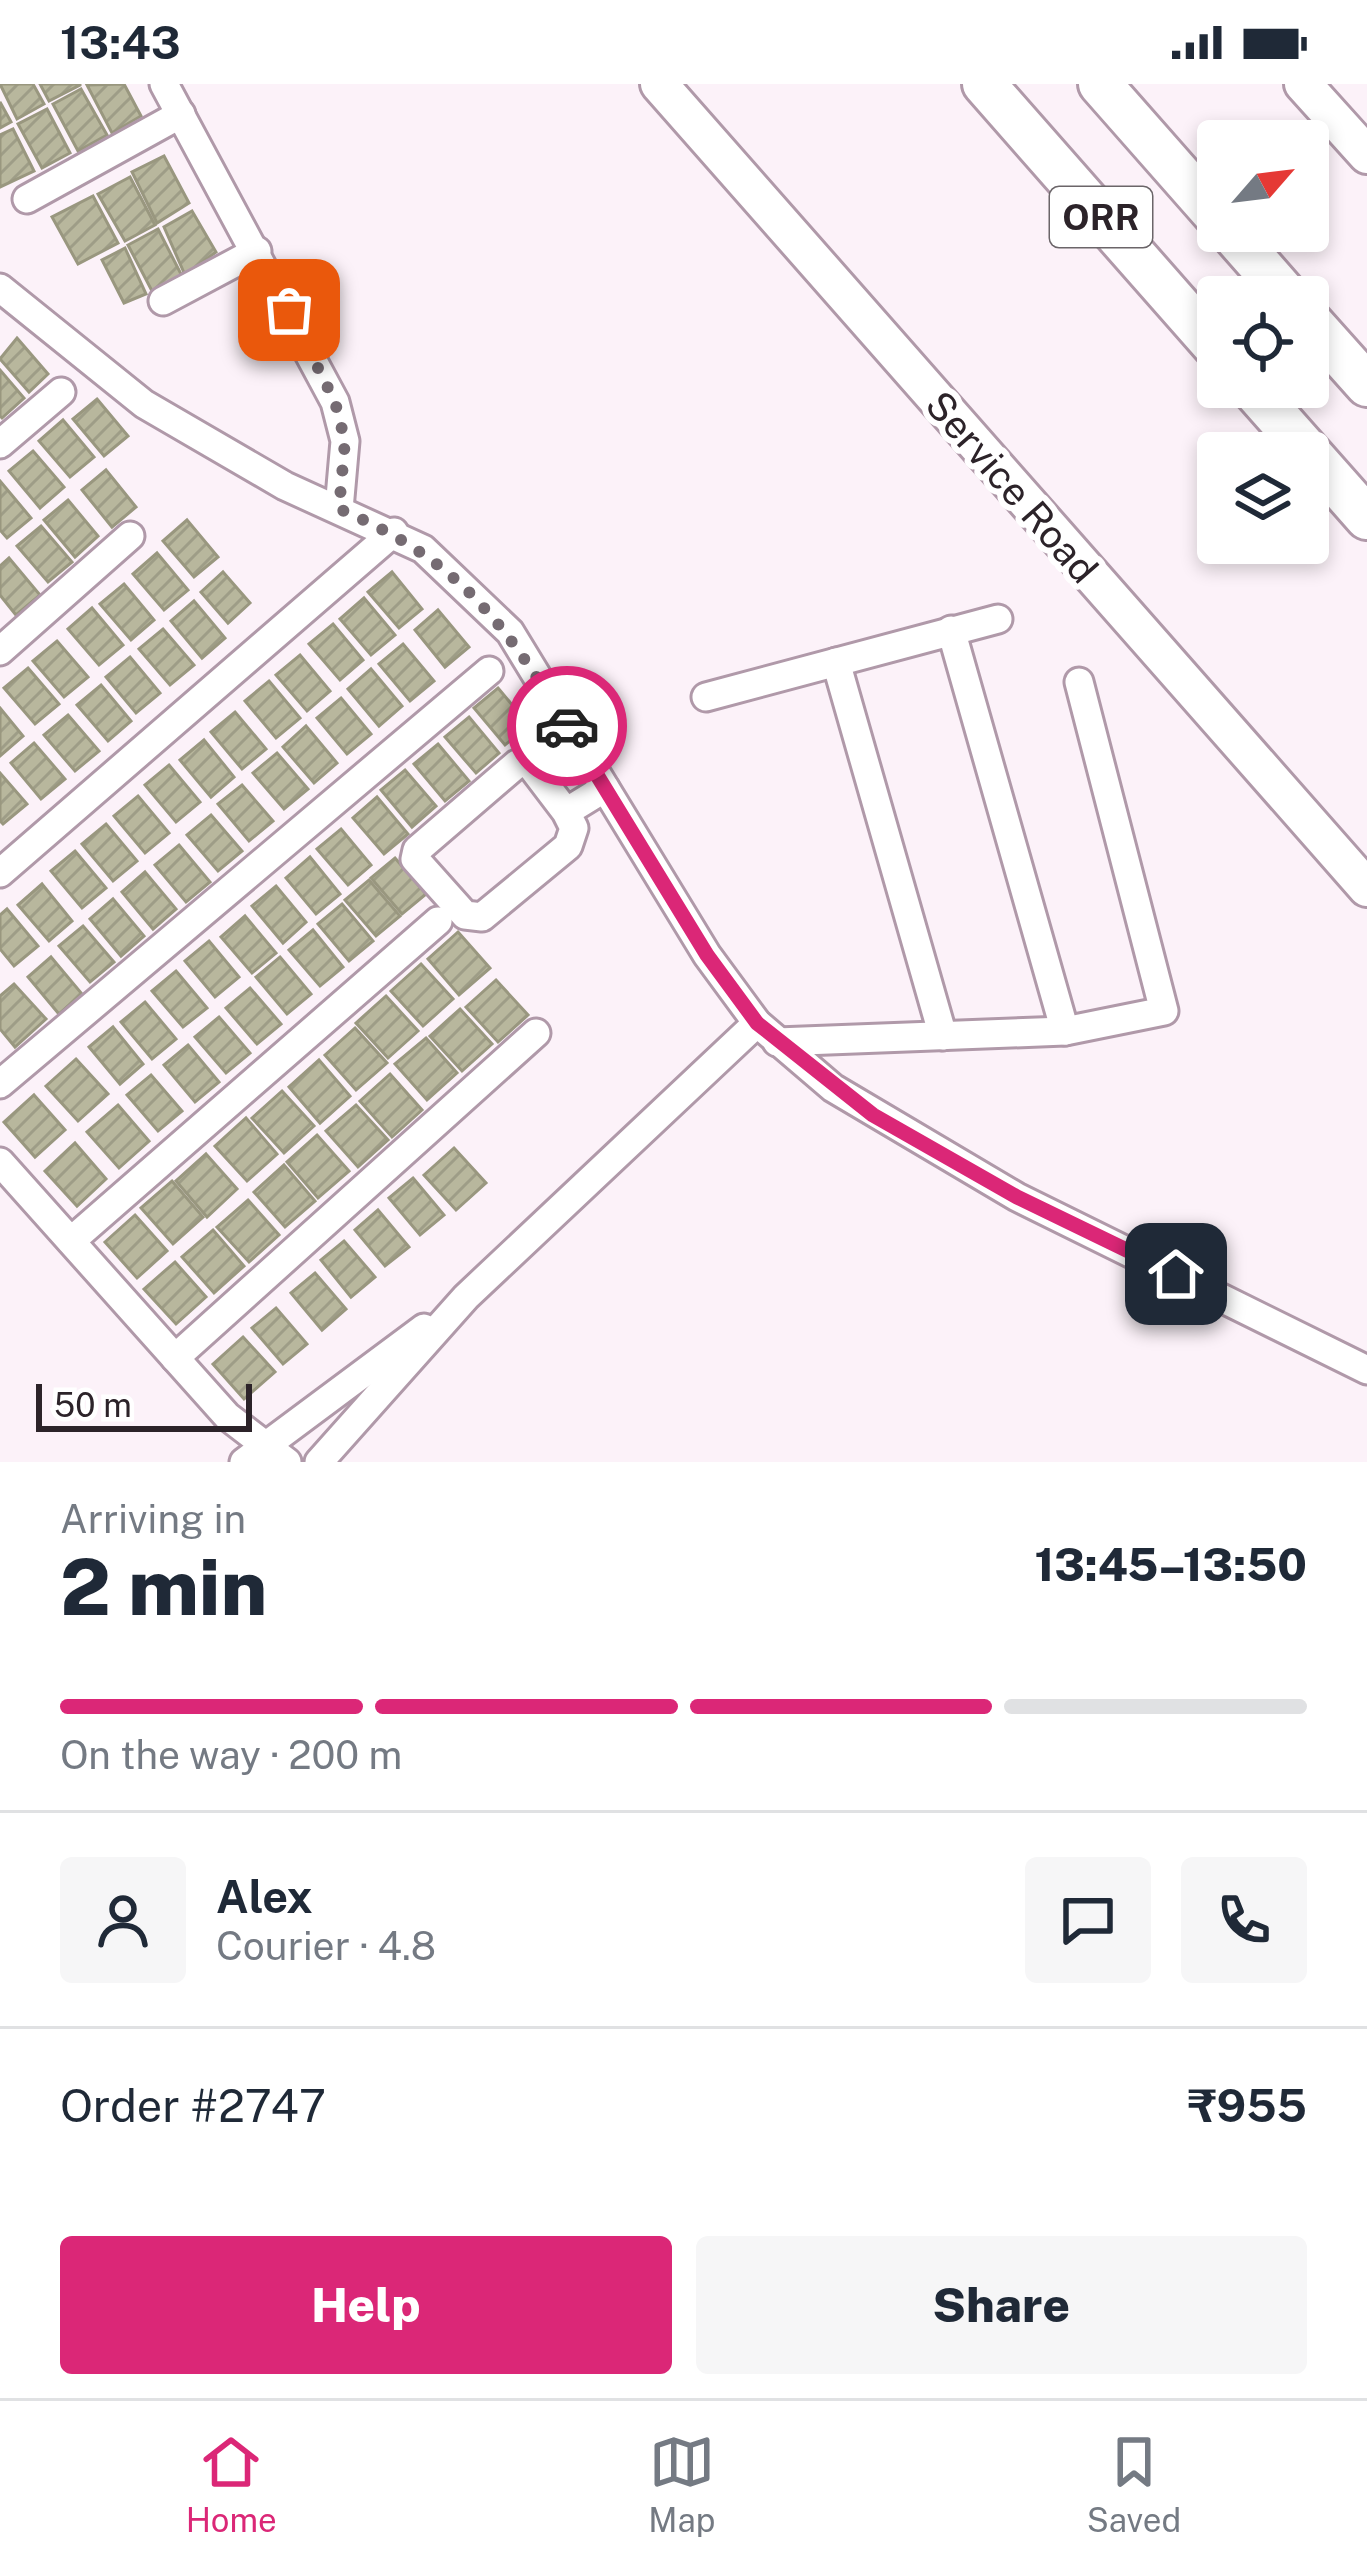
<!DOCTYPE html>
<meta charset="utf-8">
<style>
:root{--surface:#fff;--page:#f6f6f7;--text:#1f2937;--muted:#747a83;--line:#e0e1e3;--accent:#db2777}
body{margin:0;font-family:"Public Sans",sans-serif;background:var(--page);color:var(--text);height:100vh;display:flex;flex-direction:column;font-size:45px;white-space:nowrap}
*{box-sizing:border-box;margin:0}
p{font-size:39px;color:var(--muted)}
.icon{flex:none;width:66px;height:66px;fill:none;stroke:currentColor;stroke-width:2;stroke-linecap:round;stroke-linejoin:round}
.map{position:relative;height:1378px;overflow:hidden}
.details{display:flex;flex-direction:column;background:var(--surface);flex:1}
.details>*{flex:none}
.needle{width:78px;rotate:62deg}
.tools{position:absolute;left:1197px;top:36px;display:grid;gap:24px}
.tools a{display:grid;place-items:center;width:132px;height:132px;border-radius:12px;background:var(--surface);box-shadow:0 6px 18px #0003;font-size:60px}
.scale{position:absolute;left:36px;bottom:30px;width:216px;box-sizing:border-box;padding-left:12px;border:6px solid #2c2329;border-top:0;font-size:33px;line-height:42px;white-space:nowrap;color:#2c2329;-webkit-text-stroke:9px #fff;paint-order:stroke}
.pin{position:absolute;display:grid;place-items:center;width:102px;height:102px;color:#fff;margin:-51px;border-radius:24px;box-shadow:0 6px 18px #0006}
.courier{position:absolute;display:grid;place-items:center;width:120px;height:120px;margin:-60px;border:9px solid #db2777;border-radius:50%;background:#fff;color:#222;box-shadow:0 3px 15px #0007}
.headline em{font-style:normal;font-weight:800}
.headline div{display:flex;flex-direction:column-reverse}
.headline{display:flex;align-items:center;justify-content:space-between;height:204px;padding:0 60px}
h1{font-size:78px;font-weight:800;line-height:90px}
.bar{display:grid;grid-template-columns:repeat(4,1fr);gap:18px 12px;align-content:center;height:144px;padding:0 60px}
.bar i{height:15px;border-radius:9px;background:var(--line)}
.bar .active{background:var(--accent)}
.bar p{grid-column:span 4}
.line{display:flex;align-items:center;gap:30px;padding:0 60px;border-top:3px solid var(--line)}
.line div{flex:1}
.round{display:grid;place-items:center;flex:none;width:126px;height:126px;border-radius:12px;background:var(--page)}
.cta{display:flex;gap:24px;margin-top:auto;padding:24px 60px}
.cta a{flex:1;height:138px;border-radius:12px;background:var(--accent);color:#fff;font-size:48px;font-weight:800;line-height:138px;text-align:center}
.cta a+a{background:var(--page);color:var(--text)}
.status{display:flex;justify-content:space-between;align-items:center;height:84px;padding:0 60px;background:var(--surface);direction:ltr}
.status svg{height:33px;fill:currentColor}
.menu{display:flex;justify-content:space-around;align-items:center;height:168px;border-top:3px solid var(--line);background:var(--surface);font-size:33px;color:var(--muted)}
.menu a{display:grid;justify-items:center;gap:6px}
.menu .active{color:var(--accent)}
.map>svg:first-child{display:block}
.building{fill:url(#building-hatch);stroke:#99977f;stroke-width:3}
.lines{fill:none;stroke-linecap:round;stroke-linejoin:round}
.minor-casing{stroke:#b099a9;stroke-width:33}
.major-casing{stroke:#b099a9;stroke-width:42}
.highway-casing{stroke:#b099a9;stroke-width:48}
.minor{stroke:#fff;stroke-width:27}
.major{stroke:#fff;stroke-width:36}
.highway{stroke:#fff;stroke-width:42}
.done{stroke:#756b72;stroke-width:12;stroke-dasharray:0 21.6}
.route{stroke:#db2777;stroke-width:15}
.labels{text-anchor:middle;stroke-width:12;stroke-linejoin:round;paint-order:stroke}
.shield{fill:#fff;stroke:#6b6569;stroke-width:3}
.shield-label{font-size:36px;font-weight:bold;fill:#2c2329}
.street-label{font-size:39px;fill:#2c2329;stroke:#fff}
</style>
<div class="status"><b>13:43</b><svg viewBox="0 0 49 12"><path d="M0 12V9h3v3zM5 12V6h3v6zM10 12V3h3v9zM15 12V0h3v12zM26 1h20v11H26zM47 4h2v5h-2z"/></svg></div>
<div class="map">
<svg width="1367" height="1378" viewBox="0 0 1367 1378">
<defs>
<pattern id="building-hatch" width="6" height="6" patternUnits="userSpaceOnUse" patternTransform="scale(3)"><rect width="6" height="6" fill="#b8b79d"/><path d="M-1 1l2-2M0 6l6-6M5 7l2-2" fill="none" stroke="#9e9d87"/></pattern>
</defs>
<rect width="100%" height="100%" fill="#fcf2f9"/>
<!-- building -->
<g class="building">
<path d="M 0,0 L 33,0 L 44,20 L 17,35 Z"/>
<path d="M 40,0 L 80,0 L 80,1 L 49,17 Z"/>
<path d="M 124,0 L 141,32 L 112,49 L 87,1 Z"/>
<path d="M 81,5 L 107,51 L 78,67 L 53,20 Z"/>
<path d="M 0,18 L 11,38 L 0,44 Z"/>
<path d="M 47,25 L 70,69 L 42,84 L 18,40 Z"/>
<path d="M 13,45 L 34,87 L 0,103 L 0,51 Z"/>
<path d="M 164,72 L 189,119 L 157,139 L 132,88 Z"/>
<path d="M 130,93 L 155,141 L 125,157 L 98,110 Z"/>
<path d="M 93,112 L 118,159 L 78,180 L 52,133 Z"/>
<path d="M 192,127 L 216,168 L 185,191 L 164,143 Z"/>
<path d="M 158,145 L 182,192 L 152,207 L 128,161 Z"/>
<path d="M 125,164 L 146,210 L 124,219 L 102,176 Z"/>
<path d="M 17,254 L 48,290 L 29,308 L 0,275 Z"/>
<path d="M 0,286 L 24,314 L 2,334 L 0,332 Z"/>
<path d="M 97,315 L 128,352 L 104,372 L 73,335 Z"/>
<path d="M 63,336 L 94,373 L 70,393 L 39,357 Z"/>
<path d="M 33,367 L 64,403 L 40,424 L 9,387 Z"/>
<path d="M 106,386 L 136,423 L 112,443 L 82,406 Z"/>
<path d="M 0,397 L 31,434 L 7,454 L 0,446 Z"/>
<path d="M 68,416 L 98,452 L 75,473 L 44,436 Z"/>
<path d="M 187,436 L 218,473 L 194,493 L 163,457 Z"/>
<path d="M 41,442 L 72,478 L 48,498 L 17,462 Z"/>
<path d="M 157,469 L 188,506 L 164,526 L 133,490 Z"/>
<path d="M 9,474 L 40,511 L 16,531 L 0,511 L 0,482 Z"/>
<path d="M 223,488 L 250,519 L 228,539 L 201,508 Z"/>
<path d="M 392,488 L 422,525 L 399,544 L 368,508 Z"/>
<path d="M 124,500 L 154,536 L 131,556 L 100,520 Z"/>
<path d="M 364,514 L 395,551 L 371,571 L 340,535 Z"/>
<path d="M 194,517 L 225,554 L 202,574 L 171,537 Z"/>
<path d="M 92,524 L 123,561 L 99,581 L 68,545 Z"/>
<path d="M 438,526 L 469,563 L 445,583 L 415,546 Z"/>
<path d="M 333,540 L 363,576 L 340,596 L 309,560 Z"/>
<path d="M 163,545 L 194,581 L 170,601 L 139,565 Z"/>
<path d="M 57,557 L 88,593 L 64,613 L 33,577 Z"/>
<path d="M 403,560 L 434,597 L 410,617 L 379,580 Z"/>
<path d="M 300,571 L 330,607 L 307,627 L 276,591 Z"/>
<path d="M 130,573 L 160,609 L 136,629 L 106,593 Z"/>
<path d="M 28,584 L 59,620 L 35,640 L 4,604 Z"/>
<path d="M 371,585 L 402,622 L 379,642 L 348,605 Z"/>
<path d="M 269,597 L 300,634 L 276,654 L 245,617 Z"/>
<path d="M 101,601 L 131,637 L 108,657 L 77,621 Z"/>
<path d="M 498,604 L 529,641 L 505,661 L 474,624 Z"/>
<path d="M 341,614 L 371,650 L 347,670 L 317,634 Z"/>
<path d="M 0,624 L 23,652 L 0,672 Z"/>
<path d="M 235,628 L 266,665 L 242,685 L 211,648 Z"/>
<path d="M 68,631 L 99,667 L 75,687 L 44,651 Z"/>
<path d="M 469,633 L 499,669 L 476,689 L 445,653 Z"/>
<path d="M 306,642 L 337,679 L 314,699 L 283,663 Z"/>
<path d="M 204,656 L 234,693 L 211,713 L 180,676 Z"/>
<path d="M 34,659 L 65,695 L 41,715 L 11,679 Z"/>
<path d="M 438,660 L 469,697 L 445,717 L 414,680 Z"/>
<path d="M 277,669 L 308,705 L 284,725 L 253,689 Z"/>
<path d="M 169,681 L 200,718 L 176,738 L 145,701 Z"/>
<path d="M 405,686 L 436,722 L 412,743 L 381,706 Z"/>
<path d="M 0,689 L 27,720 L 3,740 L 0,737 Z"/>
<path d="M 242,701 L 273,737 L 249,757 L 218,720 Z"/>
<path d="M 138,712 L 169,749 L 145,769 L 114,732 Z"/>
<path d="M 377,713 L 408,750 L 384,770 L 353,734 Z"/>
<path d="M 211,731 L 242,767 L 218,787 L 187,751 Z"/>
<path d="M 106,740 L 137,777 L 113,797 L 82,760 Z"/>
<path d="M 341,745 L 371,781 L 348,801 L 317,765 Z"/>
<path d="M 179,761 L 210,798 L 186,818 L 155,781 Z"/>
<path d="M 75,767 L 106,804 L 82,824 L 51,787 Z"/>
<path d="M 310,773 L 340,810 L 316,830 L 286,794 Z"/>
<path d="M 395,774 L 426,810 L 402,830 L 371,794 Z"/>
<path d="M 145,788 L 176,825 L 153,845 L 122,808 Z"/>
<path d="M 369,796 L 400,832 L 376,852 L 345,816 Z"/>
<path d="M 42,800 L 72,837 L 49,857 L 18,821 Z"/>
<path d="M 276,802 L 306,838 L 283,859 L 252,822 Z"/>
<path d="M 113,815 L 144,852 L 121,872 L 90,835 Z"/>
<path d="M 342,820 L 373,857 L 349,877 L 318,840 Z"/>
<path d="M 7,825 L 38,862 L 14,882 L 0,865 L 0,831 Z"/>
<path d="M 245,832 L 276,869 L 252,889 L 221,853 Z"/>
<path d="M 83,842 L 114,878 L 90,898 L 59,862 Z"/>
<path d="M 313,846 L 343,883 L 320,902 L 289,866 Z"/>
<path d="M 458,848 L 490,884 L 459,911 L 428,875 Z"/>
<path d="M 209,857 L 239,893 L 215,913 L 185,877 Z"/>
<path d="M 51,873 L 82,910 L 59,930 L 28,893 Z"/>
<path d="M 280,873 L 311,910 L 287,930 L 256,893 Z"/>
<path d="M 421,880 L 453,915 L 423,942 L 391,907 Z"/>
<path d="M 176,887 L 207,924 L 183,943 L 152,907 Z"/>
<path d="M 496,896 L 528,931 L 498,958 L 466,923 Z"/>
<path d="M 14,900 L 46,935 L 15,963 L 0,945 L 0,912 Z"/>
<path d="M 250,904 L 281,940 L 257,960 L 226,924 Z"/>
<path d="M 386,912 L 418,947 L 388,974 L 356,939 Z"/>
<path d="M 145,918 L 176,955 L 152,975 L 121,938 Z"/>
<path d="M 460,925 L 492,960 L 462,987 L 430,952 Z"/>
<path d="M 219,933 L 250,969 L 226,989 L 195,953 Z"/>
<path d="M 113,943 L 143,980 L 120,1000 L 89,963 Z"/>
<path d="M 355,944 L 387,979 L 356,1006 L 325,971 Z"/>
<path d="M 426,954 L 457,989 L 427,1016 L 395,980 Z"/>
<path d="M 188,961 L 219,998 L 195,1018 L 164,981 Z"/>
<path d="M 76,975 L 108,1010 L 78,1037 L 46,1002 Z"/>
<path d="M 319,976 L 350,1012 L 320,1039 L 289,1003 Z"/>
<path d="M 390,990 L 422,1026 L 392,1053 L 360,1017 Z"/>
<path d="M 151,991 L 182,1027 L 158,1047 L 127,1011 Z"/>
<path d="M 282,1007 L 314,1042 L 284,1069 L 252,1034 Z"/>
<path d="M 34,1011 L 65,1046 L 35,1073 L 4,1038 Z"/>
<path d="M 118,1021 L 149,1057 L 119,1084 L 87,1048 Z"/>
<path d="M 356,1021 L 388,1056 L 358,1083 L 326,1047 Z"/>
<path d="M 246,1034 L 277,1070 L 247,1097 L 215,1062 Z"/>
<path d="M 317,1051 L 349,1087 L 318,1114 L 287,1078 Z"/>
<path d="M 75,1059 L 106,1095 L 77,1122 L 45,1087 Z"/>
<path d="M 454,1064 L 486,1099 L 456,1126 L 424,1091 Z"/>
<path d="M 206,1070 L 237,1105 L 207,1133 L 176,1097 Z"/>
<path d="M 284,1081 L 315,1117 L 285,1143 L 254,1108 Z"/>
<path d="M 413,1094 L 444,1131 L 420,1151 L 389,1114 Z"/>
<path d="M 172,1097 L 203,1133 L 173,1160 L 141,1124 Z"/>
<path d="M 248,1116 L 279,1151 L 249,1178 L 217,1143 Z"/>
<path d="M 378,1126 L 409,1163 L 385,1182 L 355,1146 Z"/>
<path d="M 135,1131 L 167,1167 L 137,1194 L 105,1158 Z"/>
<path d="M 213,1146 L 244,1182 L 214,1209 L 182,1173 Z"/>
<path d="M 344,1157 L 375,1193 L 351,1213 L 321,1176 Z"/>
<path d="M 175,1178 L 206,1213 L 176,1240 L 144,1205 Z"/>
<path d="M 315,1189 L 346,1225 L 322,1246 L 291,1209 Z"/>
<path d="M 276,1224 L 307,1260 L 283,1280 L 252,1244 Z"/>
<path d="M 243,1253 L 275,1288 L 244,1315 L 213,1280 Z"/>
</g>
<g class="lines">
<!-- minor casing -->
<g class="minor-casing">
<g id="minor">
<path d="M 164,0 L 335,318 L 345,357 L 339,425"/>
<path d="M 27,115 L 181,30"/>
<path d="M 0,204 L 144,320 L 285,402 L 423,465 L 510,548 L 707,871 L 757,939 L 833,1004 L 1017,1113 L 1367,1286"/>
<path d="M 163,217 L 257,167"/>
<path d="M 0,360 L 61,308"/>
<path d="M 951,546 L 1065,947"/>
<path d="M 0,567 L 130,452"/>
<path d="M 836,578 L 943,952"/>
<path d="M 706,613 L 998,535"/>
<path d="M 566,728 L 528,678 L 517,680 L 417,766 L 415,775 L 465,831 L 482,833 L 568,762 L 574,744 L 566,728 L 605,704"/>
<path d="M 0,789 L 394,448"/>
<path d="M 777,958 L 1065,947 L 1164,927 L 1079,598"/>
<path d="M 0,1000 L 489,587"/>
<path d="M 0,1078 L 227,1332 L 287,1378"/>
<path d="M 71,1157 L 438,837"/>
<path d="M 175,1274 L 536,949"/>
<path d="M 244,1378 L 424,1244"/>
<path d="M 319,1378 L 466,1213 L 757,939"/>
</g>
</g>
<!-- major casing -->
<g class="major-casing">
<g id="major">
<path d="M 659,0 L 1367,804"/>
<path d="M 1303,0 L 1367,71"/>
</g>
</g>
<!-- highway casing -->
<g class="highway-casing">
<g id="highway">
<path d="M 984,0 L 1218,266"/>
<path d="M 1100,0 L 1218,134"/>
<path d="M 1230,147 L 1288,213"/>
<path d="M 1308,235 L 1367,301"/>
<path d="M 1251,303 L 1367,434"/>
</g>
</g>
<!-- minor -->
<use href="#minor" class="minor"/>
<!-- major -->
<use href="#major" class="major"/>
<!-- highway -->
<use href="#highway" class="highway"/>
</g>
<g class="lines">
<!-- done -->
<path class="done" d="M 289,226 L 335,318 L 345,357 L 339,425 C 457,475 503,536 567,642"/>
<!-- route -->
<path class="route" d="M 567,642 L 707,871 L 757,939 L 873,1031 L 1017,1113 L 1176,1190"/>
</g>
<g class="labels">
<!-- shield labels -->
<rect class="shield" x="1050" y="103" width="102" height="60" rx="9"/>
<g class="shield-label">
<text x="1101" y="146">ORR</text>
</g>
<!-- street labels -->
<g class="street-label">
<text transform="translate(1012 403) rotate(49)" y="14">Service Road</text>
</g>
</g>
</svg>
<div class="tools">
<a><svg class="needle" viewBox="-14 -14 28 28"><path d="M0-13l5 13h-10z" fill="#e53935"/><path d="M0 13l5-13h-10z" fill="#747a83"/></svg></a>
<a><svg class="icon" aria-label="locate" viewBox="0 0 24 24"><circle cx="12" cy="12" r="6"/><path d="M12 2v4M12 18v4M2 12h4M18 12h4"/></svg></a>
<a><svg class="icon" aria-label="layers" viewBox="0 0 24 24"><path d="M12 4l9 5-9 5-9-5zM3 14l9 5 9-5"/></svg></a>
</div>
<div class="scale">50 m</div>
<div class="pin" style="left:289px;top:226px;background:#ea580c"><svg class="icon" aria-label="bag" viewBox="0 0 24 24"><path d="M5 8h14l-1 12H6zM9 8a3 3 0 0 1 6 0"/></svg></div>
<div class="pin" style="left:1176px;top:1190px;background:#1f2937"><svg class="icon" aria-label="home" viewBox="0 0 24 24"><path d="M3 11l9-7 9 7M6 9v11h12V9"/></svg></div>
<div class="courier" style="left:567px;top:642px"><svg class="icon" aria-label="car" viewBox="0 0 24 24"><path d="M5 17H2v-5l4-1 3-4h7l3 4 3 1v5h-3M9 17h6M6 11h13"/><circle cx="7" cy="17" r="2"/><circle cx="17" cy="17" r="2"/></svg></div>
</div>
<section class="details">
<div class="headline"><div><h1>2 min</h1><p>Arriving in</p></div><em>13:45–13:50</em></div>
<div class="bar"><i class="active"></i><i class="active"></i><i class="active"></i><i></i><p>On the way · 200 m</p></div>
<div class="line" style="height:216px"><a class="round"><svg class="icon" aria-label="person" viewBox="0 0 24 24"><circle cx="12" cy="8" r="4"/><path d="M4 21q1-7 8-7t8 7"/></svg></a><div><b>Alex</b><p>Courier · 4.8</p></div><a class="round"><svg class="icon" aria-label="chat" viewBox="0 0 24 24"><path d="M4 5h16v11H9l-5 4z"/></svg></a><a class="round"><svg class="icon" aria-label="phone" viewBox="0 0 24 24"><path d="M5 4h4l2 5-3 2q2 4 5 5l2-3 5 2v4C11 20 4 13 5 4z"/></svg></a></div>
<div class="line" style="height:156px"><div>Order #2747</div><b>₹955</b></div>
<div class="cta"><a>Help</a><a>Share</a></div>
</section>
<nav class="menu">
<a class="active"><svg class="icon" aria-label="home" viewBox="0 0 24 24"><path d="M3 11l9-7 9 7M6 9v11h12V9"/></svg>Home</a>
<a><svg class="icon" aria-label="map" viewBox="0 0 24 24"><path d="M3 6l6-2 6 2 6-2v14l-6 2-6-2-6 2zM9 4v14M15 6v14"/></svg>Map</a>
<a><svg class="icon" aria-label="saved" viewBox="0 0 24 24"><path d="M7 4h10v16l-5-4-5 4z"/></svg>Saved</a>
</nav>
